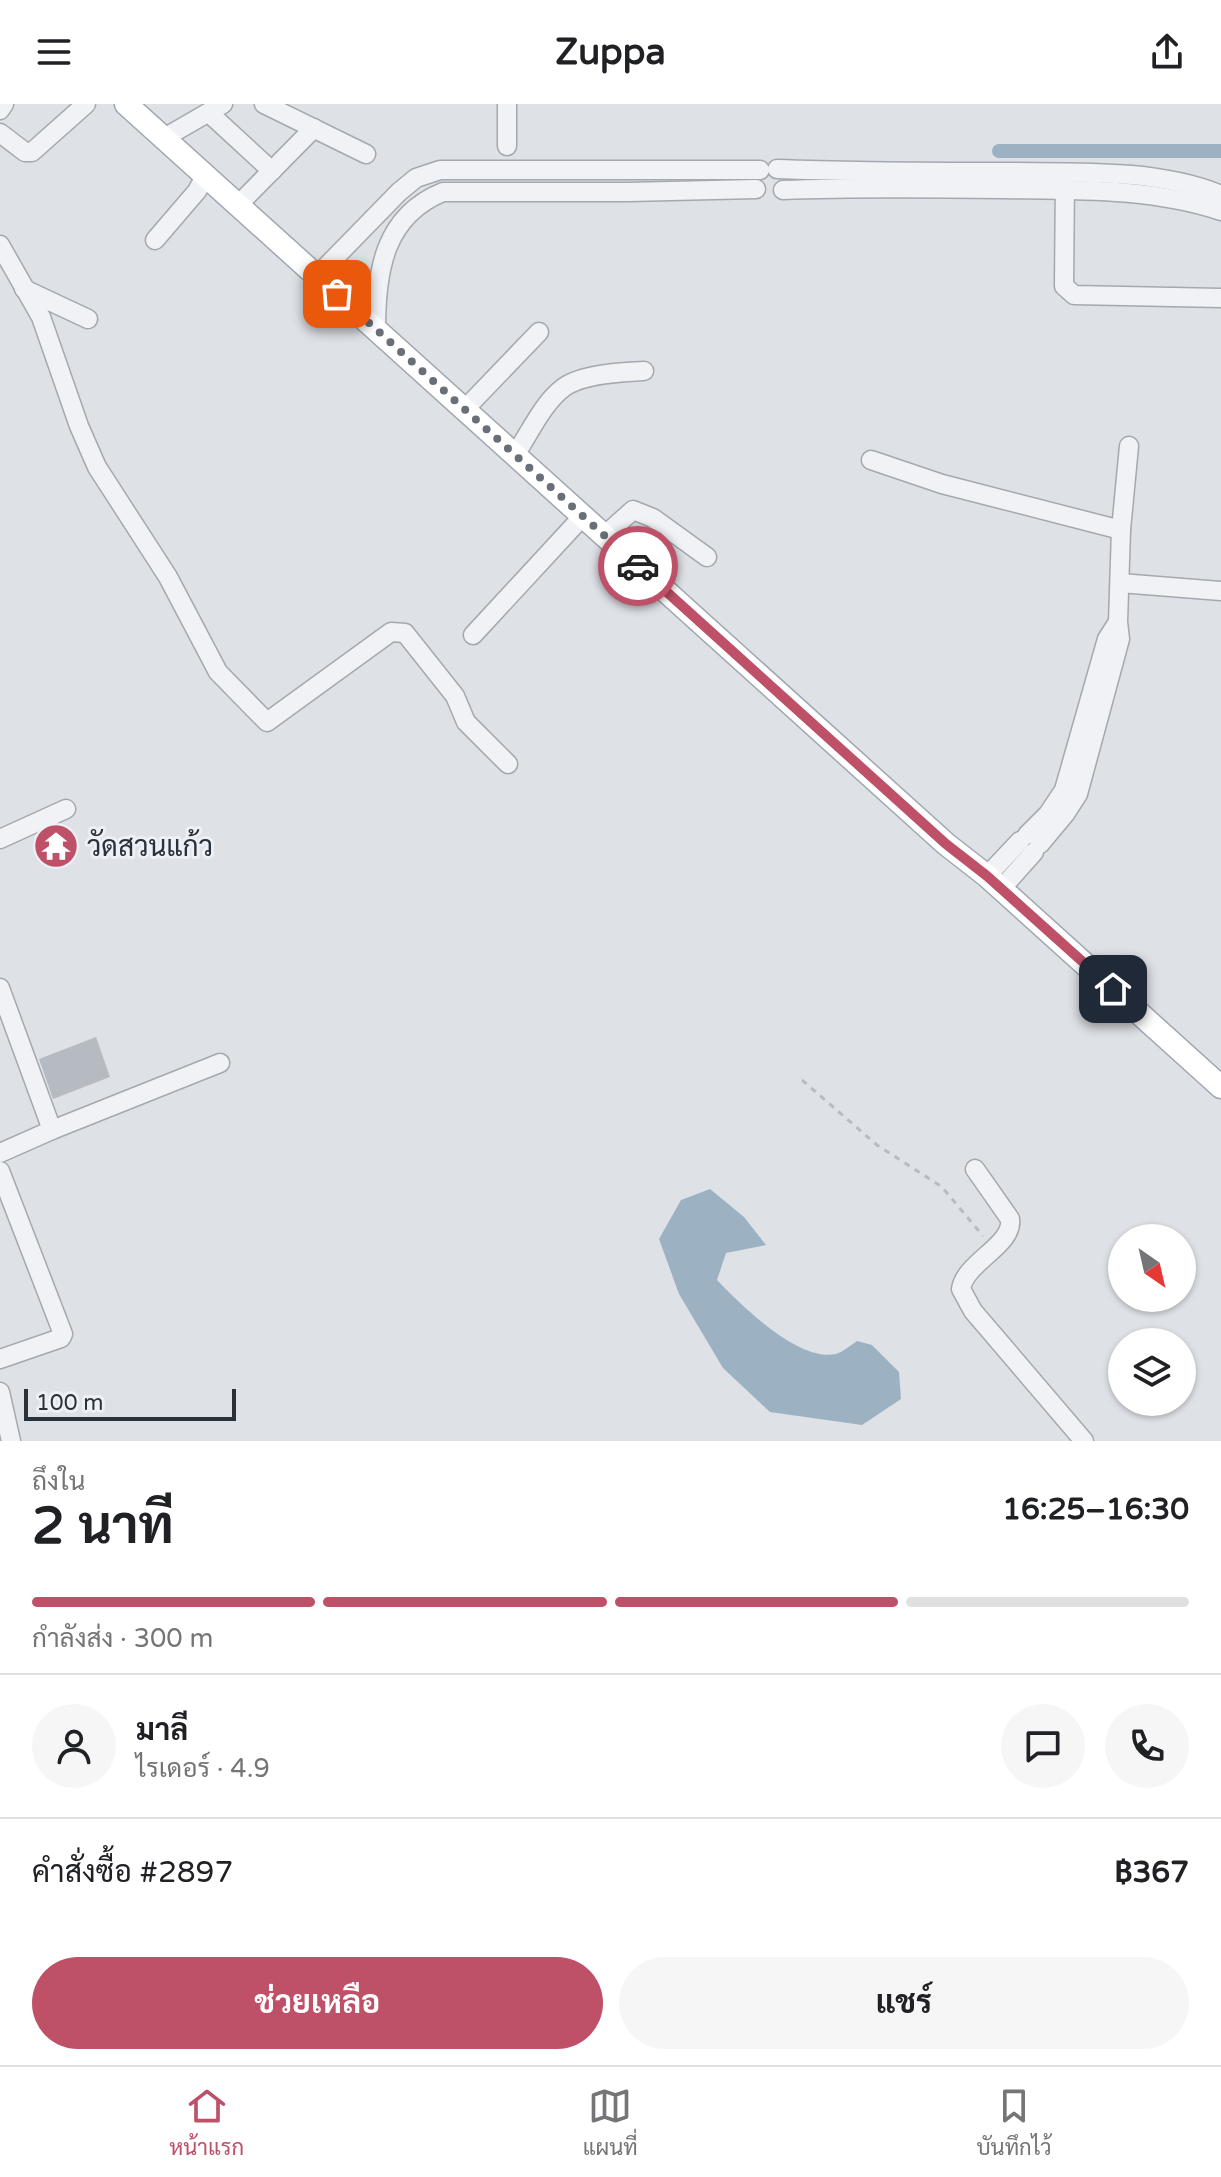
<!DOCTYPE html>
<html lang="th">
<meta charset="utf-8">
<style>
:root{--surface:#fff;--page:#f6f6f6;--text:#202124;--muted:#757577;--line:#e0e0e0;--accent:#be5068}
body{margin:0;font-family:"Varela Round",Sarabun,sans-serif;background:var(--page);color:var(--text);height:100vh;display:flex;flex-direction:column;font-size:30px;white-space:nowrap}
*{box-sizing:border-box;margin:0}
p{font-size:26px;color:var(--muted)}
.icon{flex:none;width:44px;height:44px;fill:none;stroke:currentColor;stroke-width:2;stroke-linecap:round;stroke-linejoin:round}
.map{position:relative;height:1337px;overflow:hidden}
.panel{display:flex;flex-direction:column;background:var(--surface);flex:1}
.panel>*{flex:none}
.needle{width:52px;rotate:146deg}
.buttons{position:absolute;left:1108px;top:1120px;display:grid;gap:16px}
.buttons a{display:grid;place-items:center;width:88px;height:88px;border-radius:50%;background:var(--surface);box-shadow:0 2px 6px #0004;font-size:40px}
.scale{position:absolute;left:24px;bottom:20px;width:212px;box-sizing:border-box;padding-left:8px;border:4px solid #29313b;border-top:0;font-size:22px;line-height:28px;white-space:nowrap;color:#29313b;-webkit-text-stroke:6px #edf0f4;paint-order:stroke}
.pin{position:absolute;display:grid;place-items:center;width:68px;height:68px;color:#fff;margin:-34px;border-radius:16px;box-shadow:0 4px 12px #0006}
.courier{position:absolute;display:grid;place-items:center;width:80px;height:80px;margin:-40px;border:6px solid #be5068;border-radius:50%;background:#fff;color:#222;box-shadow:0 2px 10px #0007}
.head em{font-style:normal;font-weight:700}
.head div{display:flex;flex-direction:column-reverse}
.head{display:flex;align-items:center;justify-content:space-between;height:136px;padding:0 32px}
h1{font-size:52px;font-weight:700;line-height:60px}
.bar{display:grid;grid-template-columns:repeat(4,1fr);gap:12px 8px;align-content:center;height:96px;padding:0 32px}
.bar i{height:10px;border-radius:6px;background:var(--line)}
.bar .on{background:var(--accent)}
.bar p{grid-column:span 4}
.line{display:flex;align-items:center;gap:20px;padding:0 32px;border-top:2px solid var(--line)}
.line div{flex:1}
.round{display:grid;place-items:center;flex:none;width:84px;height:84px;border-radius:42px;background:var(--page)}
.button{display:flex;gap:16px;margin-top:auto;padding:16px 32px}
.button a{flex:1;height:92px;border-radius:48px;background:var(--accent);color:#fff;font-size:32px;font-weight:700;line-height:92px;text-align:center}
.button a+a{background:var(--page);color:var(--text)}
header{display:flex;justify-content:space-between;align-items:center;height:104px;padding:0 32px;background:var(--surface);font-size:36px;font-weight:700}
.tabs{display:flex;justify-content:space-around;align-items:center;height:112px;border-top:2px solid var(--line);background:var(--surface);font-size:22px;color:var(--muted)}
.tabs a{display:grid;justify-items:center;gap:4px}
.tabs .on{color:var(--accent)}
.map>svg:first-child{display:block}
.water{fill:#9cb1c2}
.lines{fill:none;stroke-linecap:round;stroke-linejoin:round}
.canal{stroke:#9cb1c2;stroke-width:14}
.building{fill:#b6bbc2}
.minor-casing{stroke:#a4a9af;stroke-width:21}
.major-casing{stroke:#9fa7b0;stroke-width:25}
.path{stroke:#b8bcc1;stroke-width:3;stroke-dasharray:6 6;stroke-linecap:butt}
.minor{stroke:#f0f2f5;stroke-width:18}
.major{stroke:#fff;stroke-width:22}
.done{stroke:#686f77;stroke-width:8;stroke-dasharray:0 14.4}
.route{stroke:#be5068;stroke-width:10}
.labels{text-anchor:middle;stroke-width:6;stroke-linejoin:round;paint-order:stroke}
.poi-label{font-size:28px;fill:#29313b;stroke:#edf0f4;text-anchor:start}
</style>
<header><svg class="icon" aria-label="menu" viewBox="0 0 24 24"><path d="M4 6h16M4 12h16M4 18h16"/></svg>Zuppa<svg class="icon" aria-label="share" viewBox="0 0 24 24"><path d="M12 15V3M7 8l5-5 5 5M5 13v7h14v-7"/></svg></header>
<div class="map">
<svg width="1221" height="1337" viewBox="0 0 1221 1337">
<rect width="100%" height="100%" fill="#dee1e6"/>
<!-- water -->
<path class="water" d="M 710,1085 L 744,1113 L 766,1141 L 726,1149 L 717,1176 C 741,1201 798,1258 836,1250 C 843,1248 851,1241 857,1237 L 872,1241 L 899,1268 L 901,1295 L 862,1321 L 770,1308 L 723,1264 L 679,1190 L 659,1135 L 681,1096 Z"/>
<g class="lines">
<!-- canal -->
<path class="canal" d="M 999,47 L 1221,47"/>
</g>
<!-- building -->
<path class="building" d="M 96,933 L 110,973 L 53,995 L 39,955 Z"/>
<g class="lines">
<!-- minor casing -->
<g class="minor-casing">
<g id="minor">
<path d="M 264,0 L 366,50"/>
<path d="M 0,6 L 4,0"/>
<path d="M 209,9 L 272,67"/>
<path d="M 0,29 L 25,48 L 32,48 L 86,0"/>
<path d="M 164,34 L 223,0"/>
<path d="M 507,42 L 507,0"/>
<path d="M 777,65 C 853,68 928,68 1004,68 C 1073,69 1156,64 1221,91"/>
<path d="M 1065,75 L 1064,182 L 1074,191 L 1221,194"/>
<path d="M 783,86 C 857,83 930,84 1003,85 C 1076,86 1151,84 1221,107"/>
<path d="M 238,101 L 314,24"/>
<path d="M 155,136 L 197,87 L 206,71"/>
<path d="M 0,141 L 41,213 L 79,322 L 97,363 L 168,473 L 218,568 L 267,618 L 391,528 L 405,529 L 455,592 L 466,618 L 508,660"/>
<path d="M 317,172 L 399,88 L 416,74 L 440,66 L 760,66"/>
<path d="M 24,185 L 88,215"/>
<path d="M 376,225 C 376,167 384,112 443,88 L 628,88 L 756,85"/>
<path d="M 465,305 L 539,228"/>
<path d="M 515,351 C 529,330 543,299 563,284 C 581,270 622,268 644,267"/>
<path d="M 871,356 L 942,380 L 1121,426"/>
<path d="M 604,432 L 633,406 L 653,414 L 707,453"/>
<path d="M 1120,479 L 1221,487"/>
<path d="M 473,531 L 583,412"/>
<path d="M 1027,731 L 1048,710 L 1064,686 L 1107,535 L 1116,521"/>
<path d="M 0,735 L 66,705"/>
<path d="M 1040,740 L 1065,710 L 1078,690 L 1120,535 L 1118,518 L 1121,426 L 1129,342"/>
<path d="M 987,772 L 1020,737"/>
<path d="M 1002,784 L 1034,748"/>
<path d="M 0,884 L 52,1026 L 220,959"/>
<path d="M 0,1049 L 52,1026"/>
<path d="M 975,1065 L 1010,1115 C 1014,1141 965,1158 961,1185 L 973,1207 L 1084,1337"/>
<path d="M 0,1067 L 63,1230 L 61,1234 L 0,1255"/>
<path d="M 0,1288 L 11,1337"/>
</g>
</g>
<!-- major casing -->
<g class="major-casing">
<path id="major" d="M 126,0 L 946,740 L 987,772 L 1221,983"/>
</g>
<!-- path -->
<path class="path" d="M 802,976 L 877,1041 L 942,1083 L 983,1132"/>
<!-- minor -->
<use href="#minor" class="minor"/>
<!-- major -->
<use href="#major" class="major"/>
</g>
<g class="lines">
<!-- done -->
<path class="done" d="M 337,190 L 638,462"/>
<!-- route -->
<path class="route" d="M 638,462 L 946,740 L 987,772 L 1113,885"/>
</g>
<!-- icons -->
<defs>
<g id="temple-disc" transform="scale(2.3)"><circle r="9.5" fill="#be5068" stroke="#edf0f4"/><path d="M0-6L5-2H3V0L6.5 2.5H4V6H1.5V3h-3V6H-4V2.5H-6.5L-3 0V-2H-5Z" fill="#fff"/></g>
</defs>
<g fill-rule="evenodd">
<use href="#temple-disc" x="56" y="742"/>
</g>
<g class="labels">
<!-- poi labels -->
<g class="poi-label">
<text x="87" y="752">วัดสวนแก้ว</text>
</g>
</g>
</svg>
<div class="buttons">
<a><svg class="needle" viewBox="-14 -14 28 28"><path d="M0-13l5 13h-10z" fill="#e53935"/><path d="M0 13l5-13h-10z" fill="#757577"/></svg></a>
<a><svg class="icon" aria-label="layers" viewBox="0 0 24 24"><path d="M12 4l9 5-9 5-9-5zM3 14l9 5 9-5"/></svg></a>
</div>
<div class="scale">100 m</div>
<div class="pin" style="left:337px;top:190px;background:#ea580c"><svg class="icon" aria-label="bag" viewBox="0 0 24 24"><path d="M5 8h14l-1 12H6zM9 8a3 3 0 0 1 6 0"/></svg></div>
<div class="pin" style="left:1113px;top:885px;background:#1f2937"><svg class="icon" aria-label="home" viewBox="0 0 24 24"><path d="M3 11l9-7 9 7M6 9v11h12V9"/></svg></div>
<div class="courier" style="left:638px;top:462px"><svg class="icon" aria-label="car" viewBox="0 0 24 24"><path d="M5 17H2v-5l4-1 3-4h7l3 4 3 1v5h-3M9 17h6M6 11h13"/><circle cx="7" cy="17" r="2"/><circle cx="17" cy="17" r="2"/></svg></div>
</div>
<section class="panel">
<div class="head"><div><h1>2 นาที</h1><p>ถึงใน</p></div><em>16:25–16:30</em></div>
<div class="bar"><i class="on"></i><i class="on"></i><i class="on"></i><i></i><p>กำลังส่ง · 300 m</p></div>
<div class="line" style="height:144px"><a class="round"><svg class="icon" aria-label="person" viewBox="0 0 24 24"><circle cx="12" cy="8" r="4"/><path d="M4 21q1-7 8-7t8 7"/></svg></a><div><b>มาลี</b><p>ไรเดอร์ · 4.9</p></div><a class="round"><svg class="icon" aria-label="chat" viewBox="0 0 24 24"><path d="M4 5h16v11H9l-5 4z"/></svg></a><a class="round"><svg class="icon" aria-label="phone" viewBox="0 0 24 24"><path d="M5 4h4l2 5-3 2q2 4 5 5l2-3 5 2v4C11 20 4 13 5 4z"/></svg></a></div>
<div class="line" style="height:104px"><div>คำสั่งซื้อ #2897</div><b>฿367</b></div>
<div class="button"><a>ช่วยเหลือ</a><a>แชร์</a></div>
</section>
<nav class="tabs">
<a class="on"><svg class="icon" aria-label="home" viewBox="0 0 24 24"><path d="M3 11l9-7 9 7M6 9v11h12V9"/></svg>หน้าแรก</a>
<a><svg class="icon" aria-label="map" viewBox="0 0 24 24"><path d="M3 6l6-2 6 2 6-2v14l-6 2-6-2-6 2zM9 4v14M15 6v14"/></svg>แผนที่</a>
<a><svg class="icon" aria-label="saved" viewBox="0 0 24 24"><path d="M7 4h10v16l-5-4-5 4z"/></svg>บันทึกไว้</a>
</nav>
